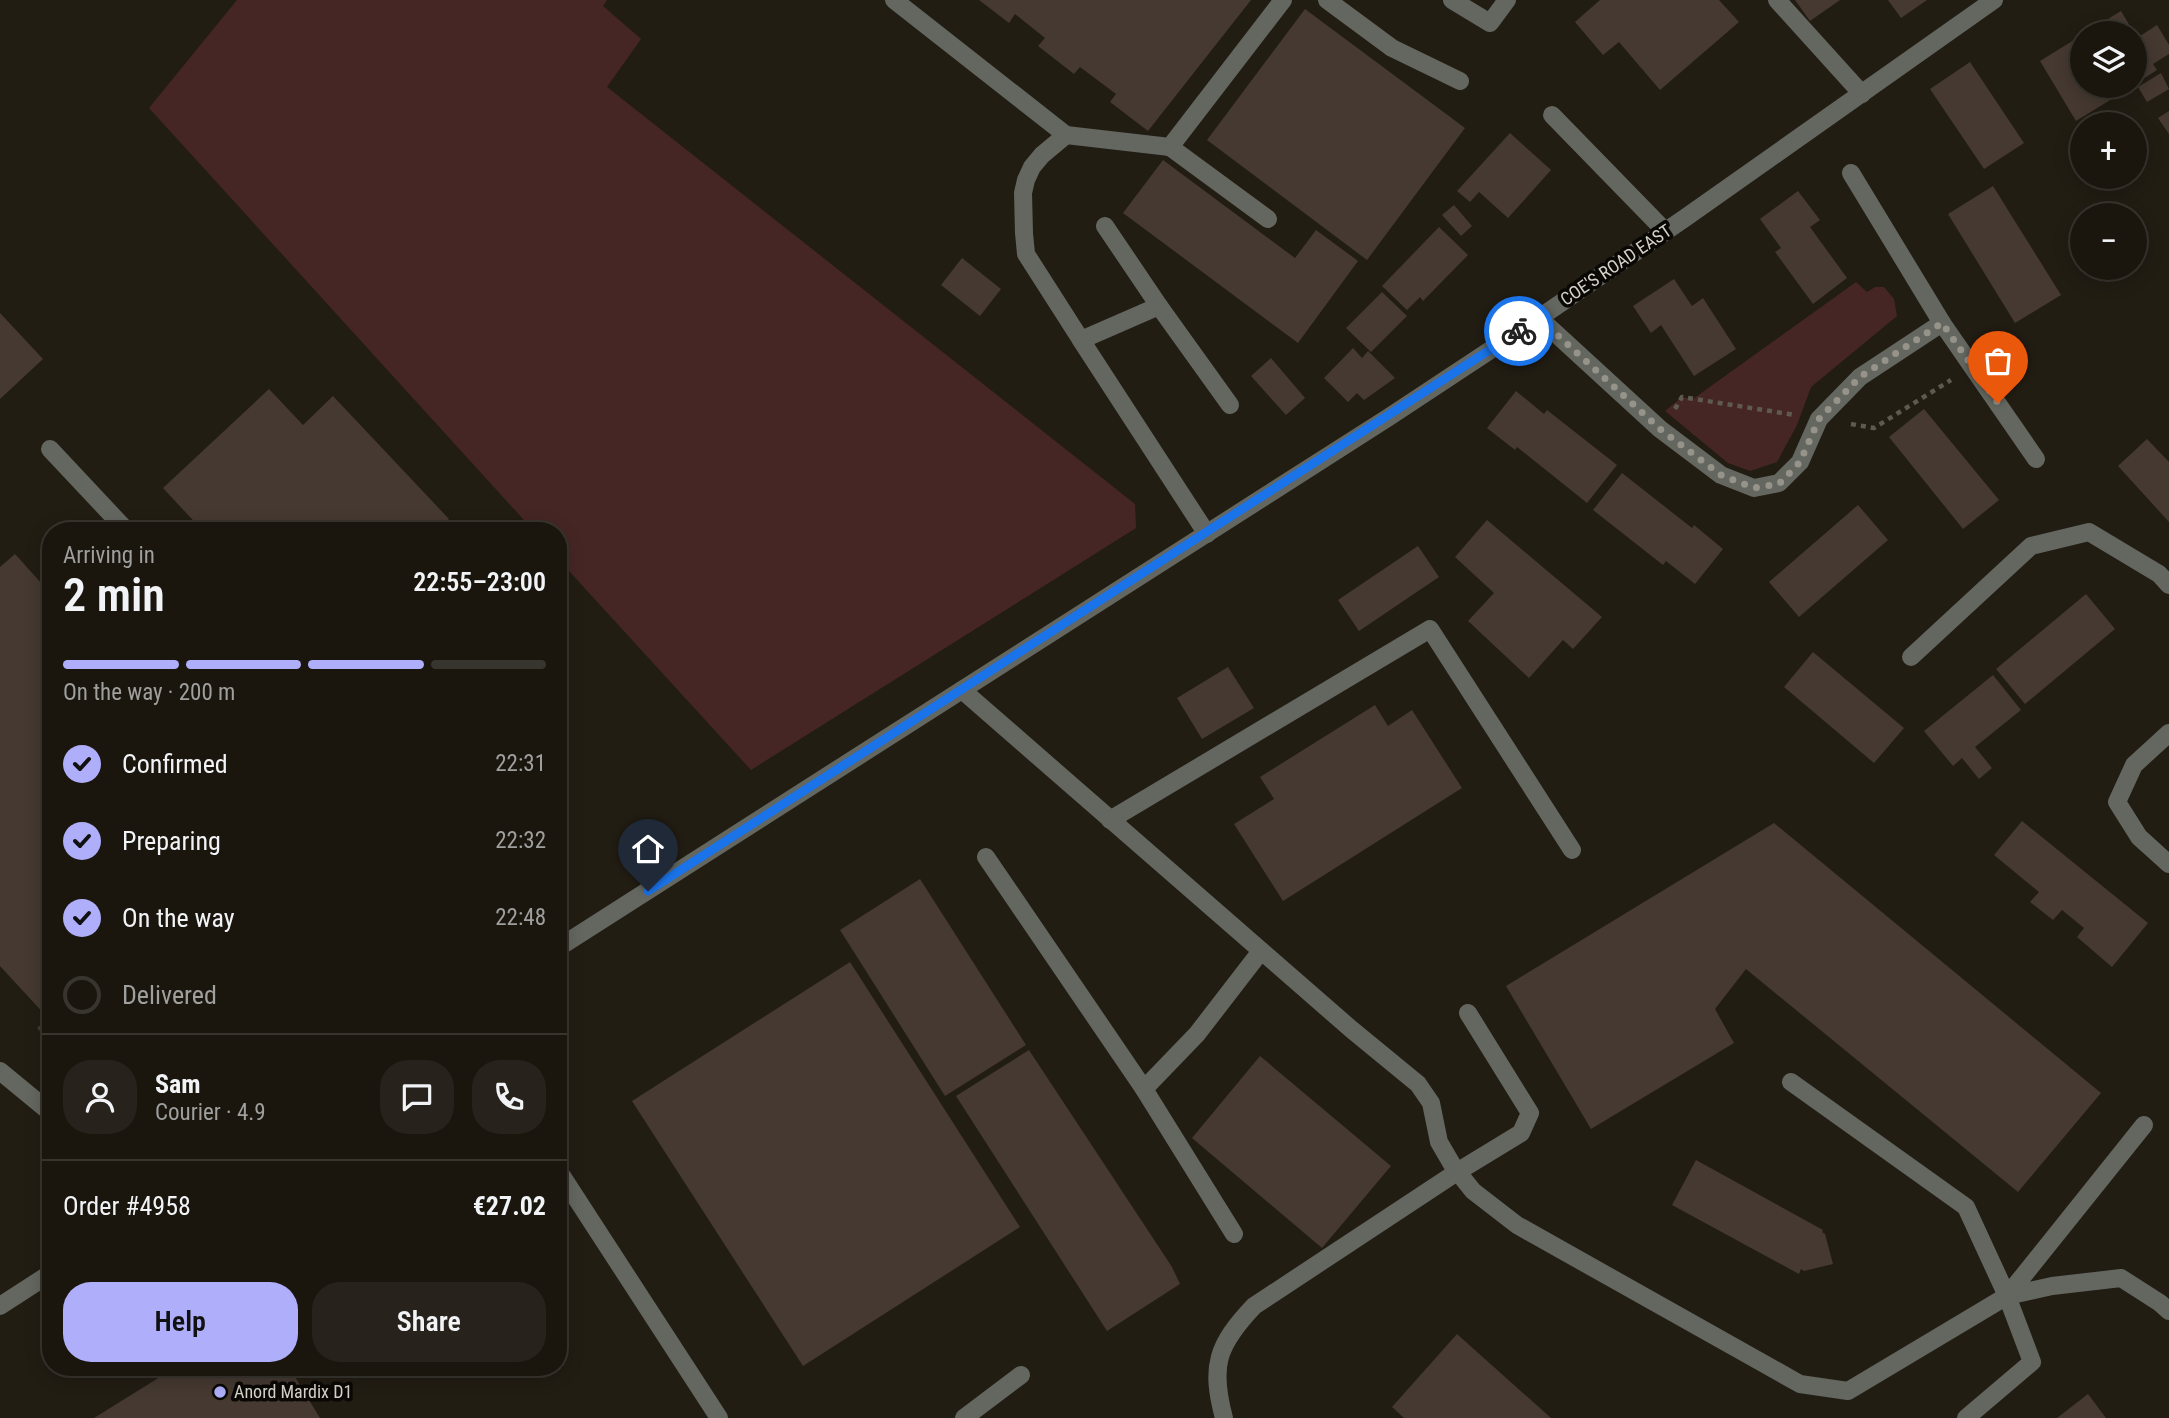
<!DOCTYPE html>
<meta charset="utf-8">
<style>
:root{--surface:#1a160e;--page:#27231c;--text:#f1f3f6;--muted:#9f9f9e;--line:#38352e;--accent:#aeaefa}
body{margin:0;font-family:"Roboto Condensed",sans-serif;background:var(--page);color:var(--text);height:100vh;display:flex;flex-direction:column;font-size:26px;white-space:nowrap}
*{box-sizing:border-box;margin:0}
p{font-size:23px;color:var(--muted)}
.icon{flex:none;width:38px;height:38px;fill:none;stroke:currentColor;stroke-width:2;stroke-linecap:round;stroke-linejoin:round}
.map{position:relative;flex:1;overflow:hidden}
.side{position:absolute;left:42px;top:522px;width:525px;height:854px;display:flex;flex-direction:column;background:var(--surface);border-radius:28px;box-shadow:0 4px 18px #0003,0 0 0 2px var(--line)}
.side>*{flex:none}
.buttons{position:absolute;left:2070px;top:21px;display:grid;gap:14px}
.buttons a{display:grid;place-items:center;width:77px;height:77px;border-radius:50%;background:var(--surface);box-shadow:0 4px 18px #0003,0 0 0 2px var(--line);font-size:35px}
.pin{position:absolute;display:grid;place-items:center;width:60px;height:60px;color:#fff;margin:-72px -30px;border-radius:50% 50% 50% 0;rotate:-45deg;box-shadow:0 0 7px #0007}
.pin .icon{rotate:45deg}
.courier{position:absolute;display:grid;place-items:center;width:70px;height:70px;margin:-35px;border:5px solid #1a73e8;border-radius:50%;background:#fff;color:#222;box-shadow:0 2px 9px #0007}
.summary em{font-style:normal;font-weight:600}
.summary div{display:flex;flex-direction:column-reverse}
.summary{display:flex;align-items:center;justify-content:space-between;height:119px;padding:0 21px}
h1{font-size:46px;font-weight:600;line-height:52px}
.bar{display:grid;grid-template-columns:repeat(4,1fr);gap:10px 7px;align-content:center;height:84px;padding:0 21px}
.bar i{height:9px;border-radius:5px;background:var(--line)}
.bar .active{background:var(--accent)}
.bar p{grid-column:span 4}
.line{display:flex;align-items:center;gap:18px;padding:0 21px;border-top:2px solid var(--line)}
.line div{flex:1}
.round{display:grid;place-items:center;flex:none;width:74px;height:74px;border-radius:28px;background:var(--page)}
ol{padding:0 21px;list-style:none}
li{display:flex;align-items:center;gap:21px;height:77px}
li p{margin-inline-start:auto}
li .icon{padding:7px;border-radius:50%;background:var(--accent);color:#111;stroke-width:4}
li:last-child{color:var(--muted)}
li i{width:38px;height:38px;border:4px solid var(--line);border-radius:50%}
.primary-button{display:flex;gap:14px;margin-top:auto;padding:14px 21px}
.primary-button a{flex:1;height:80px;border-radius:28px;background:var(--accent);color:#111;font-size:28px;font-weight:600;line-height:80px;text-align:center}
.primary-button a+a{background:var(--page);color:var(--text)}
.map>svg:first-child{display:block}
.green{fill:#452625}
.building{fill:#453931}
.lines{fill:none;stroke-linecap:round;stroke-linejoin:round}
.path{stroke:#5e5a50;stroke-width:4.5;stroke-dasharray:5 5;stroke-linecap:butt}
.minor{stroke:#646660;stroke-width:18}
.done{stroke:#96938a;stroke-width:7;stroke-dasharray:0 12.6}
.route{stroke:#1a73e8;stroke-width:9}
.poi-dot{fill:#aeaefa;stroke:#0a0804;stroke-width:2.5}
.labels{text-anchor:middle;stroke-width:7;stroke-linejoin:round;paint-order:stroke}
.street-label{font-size:18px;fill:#d4d2ca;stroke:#0a0804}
.poi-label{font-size:18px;fill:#d4d2ca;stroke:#0a0804;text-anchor:start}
</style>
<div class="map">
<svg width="2169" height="1418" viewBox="0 0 2169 1418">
<rect width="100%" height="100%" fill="#221d13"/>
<!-- green -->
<g class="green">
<path d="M 237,0 L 607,0 L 603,6 L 641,39 L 607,87 L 1135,504 L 1136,528 L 751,770 L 558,559 L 558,530 L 533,530 L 149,108 Z"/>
<path d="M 1856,282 L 1867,292 L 1875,287 L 1884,287 L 1894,299 L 1897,316 L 1811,387 L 1797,425 L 1777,462 L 1750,471 L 1728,463 L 1665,411 L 1682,397 L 1693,399 Z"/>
</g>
<!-- building -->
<g class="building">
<path d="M 979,0 L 1251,0 L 1148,131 L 1110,102 L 1116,94 L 1080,67 L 1074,74 L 1038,46 L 1045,38 L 1015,14 L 1009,23 Z"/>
<path d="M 1600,0 L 1719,0 L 1739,22 L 1660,90 L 1619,42 L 1603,55 L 1575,22 Z"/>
<path d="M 1795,0 L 1840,0 L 1810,21 Z"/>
<path d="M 1888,0 L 1927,0 L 1901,18 Z"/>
<path d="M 1305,9 L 1465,128 L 1367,260 L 1207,140 Z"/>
<path d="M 2121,11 L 2134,33 L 2085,33 Z"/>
<path d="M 2157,25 L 2169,45 L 2169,54 L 2153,64 L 2157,70 L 2135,84 L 2135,34 L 2137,38 Z"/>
<path d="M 2082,35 L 2082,86 L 2133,86 L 2076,121 L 2040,61 Z"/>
<path d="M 1970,62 L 2024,143 L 1984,169 L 1930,89 Z"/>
<path d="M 2161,73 L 2169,89 L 2147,102 L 2138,87 Z"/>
<path d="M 2169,111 L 2169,134 L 2158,118 Z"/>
<path d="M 1510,133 L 1551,170 L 1508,218 L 1479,192 L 1470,202 L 1457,191 Z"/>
<path d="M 1163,160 L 1295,258 L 1316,230 L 1358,261 L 1298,343 L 1123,213 Z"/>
<path d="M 1993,186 L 2061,295 L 2015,323 L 1948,214 Z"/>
<path d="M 1798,191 L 1820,220 L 1810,227 L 1847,278 L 1813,304 L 1775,252 L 1781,248 L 1760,219 Z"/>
<path d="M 1454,205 L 1472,226 L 1461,236 L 1442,215 Z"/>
<path d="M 1439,227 L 1468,255 L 1423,301 L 1420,297 L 1407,310 L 1382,286 Z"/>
<path d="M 962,258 L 1001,289 L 980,316 L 941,285 Z"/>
<path d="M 1674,279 L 1692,306 L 1703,298 L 1736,349 L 1694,376 L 1661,325 L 1651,333 L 1633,306 Z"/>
<path d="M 1382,292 L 1407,316 L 1371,352 L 1346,328 Z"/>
<path d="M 0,313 L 43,359 L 0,399 Z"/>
<path d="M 1353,348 L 1362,358 L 1368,351 L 1395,378 L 1364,400 L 1357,393 L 1348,402 L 1324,378 Z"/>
<path d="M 1271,358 L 1305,398 L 1286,415 L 1251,376 Z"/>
<path d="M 269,389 L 303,425 L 333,396 L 449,519 L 437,530 L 202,530 L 163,488 Z"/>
<path d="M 1516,391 L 1544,414 L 1547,410 L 1617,465 L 1587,503 L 1517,447 L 1515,450 L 1487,428 Z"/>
<path d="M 1924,409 L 1999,500 L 1963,529 L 1889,437 Z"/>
<path d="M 2147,439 L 2169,462 L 2169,522 L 2118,466 Z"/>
<path d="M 1622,473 L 1692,528 L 1694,525 L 1723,549 L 1695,584 L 1666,561 L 1663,565 L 1593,510 Z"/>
<path d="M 1858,505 L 1888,540 L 1799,617 L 1769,582 Z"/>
<path d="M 1487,520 L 1602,617 L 1573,649 L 1563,640 L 1529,678 L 1468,621 L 1494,593 L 1455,557 Z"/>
<path d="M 1418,546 L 1439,577 L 1359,631 L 1338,600 Z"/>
<path d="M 15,554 L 51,594 L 51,1043 L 37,1028 L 48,1018 L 0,966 L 0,567 Z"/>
<path d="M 2086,594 L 2115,629 L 2025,704 L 1996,669 Z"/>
<path d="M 1813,652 L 1904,728 L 1874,763 L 1784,687 Z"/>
<path d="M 1228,667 L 1254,708 L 1202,739 L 1177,698 Z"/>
<path d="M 1993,675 L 2021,710 L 1975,747 L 1992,768 L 1979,779 L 1962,758 L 1953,766 L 1924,731 Z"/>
<path d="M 1375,705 L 1388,726 L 1412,710 L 1462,788 L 1283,901 L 1234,824 L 1274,799 L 1260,777 Z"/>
<path d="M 2022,821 L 2148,923 L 2112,967 L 2077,937 L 2084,928 L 2062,910 L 2053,920 L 2030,902 L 2039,892 L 1994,855 Z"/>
<path d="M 1774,823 L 2101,1093 L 2018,1192 L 1746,969 L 1715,1009 L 1734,1043 L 1591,1129 L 1506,986 Z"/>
<path d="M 920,879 L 1026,1045 L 945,1096 L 840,930 Z"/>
<path d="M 850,962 L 1020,1227 L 803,1366 L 632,1101 Z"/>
<path d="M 1029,1050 L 1172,1267 L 1180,1284 L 1107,1331 L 956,1096 Z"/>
<path d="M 1260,1056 L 1391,1166 L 1322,1248 L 1192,1138 Z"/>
<path d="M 1696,1160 L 1823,1230 L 1822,1232 L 1825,1234 L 1833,1264 L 1804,1271 L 1801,1269 L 1799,1274 L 1672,1205 Z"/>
<path d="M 1457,1334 L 1551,1418 L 1404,1418 L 1392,1407 Z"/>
<path d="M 176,1367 L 289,1367 L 320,1418 L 94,1418 Z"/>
<path d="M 2088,1394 L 2106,1418 L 2057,1418 Z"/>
</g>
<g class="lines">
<!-- path -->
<g class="path">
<path d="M 1675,409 L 1682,397 L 1795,415"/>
<path d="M 1851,424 L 1874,428 L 1951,380"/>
</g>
<!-- minor -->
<g class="minor">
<path d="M 894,0 L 1066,135 L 1042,155 L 1032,167 L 1026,180 L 1023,193 L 1024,233 L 1026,254 L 1081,340 L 1159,306 L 1105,226"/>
<path d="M 1327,0 L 1392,48 L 1460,81"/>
<path d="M 1452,0 L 1490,23 L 1507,0"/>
<path d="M 1777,0 L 1862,94"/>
<path d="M 1552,115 L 1665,231"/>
<path d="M 1066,135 L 1170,147 L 1283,0"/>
<path d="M 1170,147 L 1268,219"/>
<path d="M 1159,306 L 1230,405"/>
<path d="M 1539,318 L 1660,429 L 1721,475 L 1754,488 L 1779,483 L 1800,462 L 1819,419 L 1860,377 L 1942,323 L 1851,173"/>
<path d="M 1942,323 L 2036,459"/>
<path d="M 1081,340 L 1207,534"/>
<path d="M 50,449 L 126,530"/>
<path d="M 1911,657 L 2031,546 L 2089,532 L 2159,574 L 2169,585"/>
<path d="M 962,690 L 1351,1029 L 1418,1084 L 1431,1103 L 1439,1142 L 1453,1166 L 1473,1191 L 1517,1225 L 1800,1384 L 1848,1391 L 2007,1296 L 2052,1286 L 2121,1278 L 2160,1303 L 2169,1311"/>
<path d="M 2169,733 L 2134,765 L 2117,802 L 2139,837 L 2169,864"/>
<path d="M 1110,820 L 1430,629 L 1572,850"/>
<path d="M 986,857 L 1144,1089 L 1234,1234"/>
<path d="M 558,948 L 1389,417 L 1539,318 L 1685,218 L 1994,0"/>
<path d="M 0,1071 L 51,1113"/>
<path d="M 1791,1082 L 1966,1207 L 2007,1296 L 2144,1125"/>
<path d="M 1144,1089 L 1197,1034 L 1261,951"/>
<path d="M 558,1170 L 719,1418"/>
<path d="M 0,1306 L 51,1273"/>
<path d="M 964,1418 L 1021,1375"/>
<path d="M 1224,1418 C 1210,1366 1217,1345 1254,1306 L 1457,1172 L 1521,1133 L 1530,1113 L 1468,1013"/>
<path d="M 1966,1418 L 2032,1362 L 2007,1296"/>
</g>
</g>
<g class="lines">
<!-- done -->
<path class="done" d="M 1519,331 L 1539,318 L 1660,429 L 1721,475 L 1754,488 L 1779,484 L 1800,462 L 1819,419 L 1860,377 L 1942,323 L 1998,403"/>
<!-- route -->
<path class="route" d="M 648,891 L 1519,331"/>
</g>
<!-- markers -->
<circle class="poi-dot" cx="220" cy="1392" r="7"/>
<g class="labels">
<!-- street labels -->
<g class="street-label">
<text transform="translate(1616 265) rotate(-34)" y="6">COE'S ROAD EAST</text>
</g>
<!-- poi labels -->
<g class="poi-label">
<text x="234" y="1398">Anord Mardix D1</text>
</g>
</g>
</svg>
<div class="buttons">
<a><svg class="icon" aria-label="layers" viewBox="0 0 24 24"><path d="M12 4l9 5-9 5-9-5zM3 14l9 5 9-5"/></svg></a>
<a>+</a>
<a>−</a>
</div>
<div class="pin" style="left:1998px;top:403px;background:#ea580c"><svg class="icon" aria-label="bag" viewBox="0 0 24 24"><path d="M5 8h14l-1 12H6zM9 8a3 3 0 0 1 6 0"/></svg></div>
<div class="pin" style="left:648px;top:891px;background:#1f2937"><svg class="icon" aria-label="home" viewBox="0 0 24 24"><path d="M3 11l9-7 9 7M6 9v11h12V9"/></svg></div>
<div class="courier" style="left:1519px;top:331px"><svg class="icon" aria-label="bike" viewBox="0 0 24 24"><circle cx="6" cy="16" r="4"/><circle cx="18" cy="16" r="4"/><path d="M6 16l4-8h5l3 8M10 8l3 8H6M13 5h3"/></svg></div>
<section class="side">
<div class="summary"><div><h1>2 min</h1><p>Arriving in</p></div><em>22:55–23:00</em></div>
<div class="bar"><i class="active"></i><i class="active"></i><i class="active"></i><i></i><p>On the way · 200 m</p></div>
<ol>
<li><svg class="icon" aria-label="check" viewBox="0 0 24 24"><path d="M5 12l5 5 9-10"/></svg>Confirmed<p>22:31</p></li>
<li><svg class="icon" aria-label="check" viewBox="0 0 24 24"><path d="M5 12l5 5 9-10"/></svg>Preparing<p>22:32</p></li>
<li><svg class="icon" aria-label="check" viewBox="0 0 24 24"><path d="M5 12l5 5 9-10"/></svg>On the way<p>22:48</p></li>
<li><i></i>Delivered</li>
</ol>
<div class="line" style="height:126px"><a class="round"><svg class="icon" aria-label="person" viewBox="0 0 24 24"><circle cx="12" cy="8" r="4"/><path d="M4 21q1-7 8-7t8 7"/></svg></a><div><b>Sam</b><p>Courier · 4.9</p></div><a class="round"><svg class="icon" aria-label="chat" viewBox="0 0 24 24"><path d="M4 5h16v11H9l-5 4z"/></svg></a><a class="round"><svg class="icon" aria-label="phone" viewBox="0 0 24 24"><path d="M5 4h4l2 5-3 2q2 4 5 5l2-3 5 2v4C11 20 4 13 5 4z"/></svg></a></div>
<div class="line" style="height:91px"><div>Order #4958</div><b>€27.02</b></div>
<div class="primary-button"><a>Help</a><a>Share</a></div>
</section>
</div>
